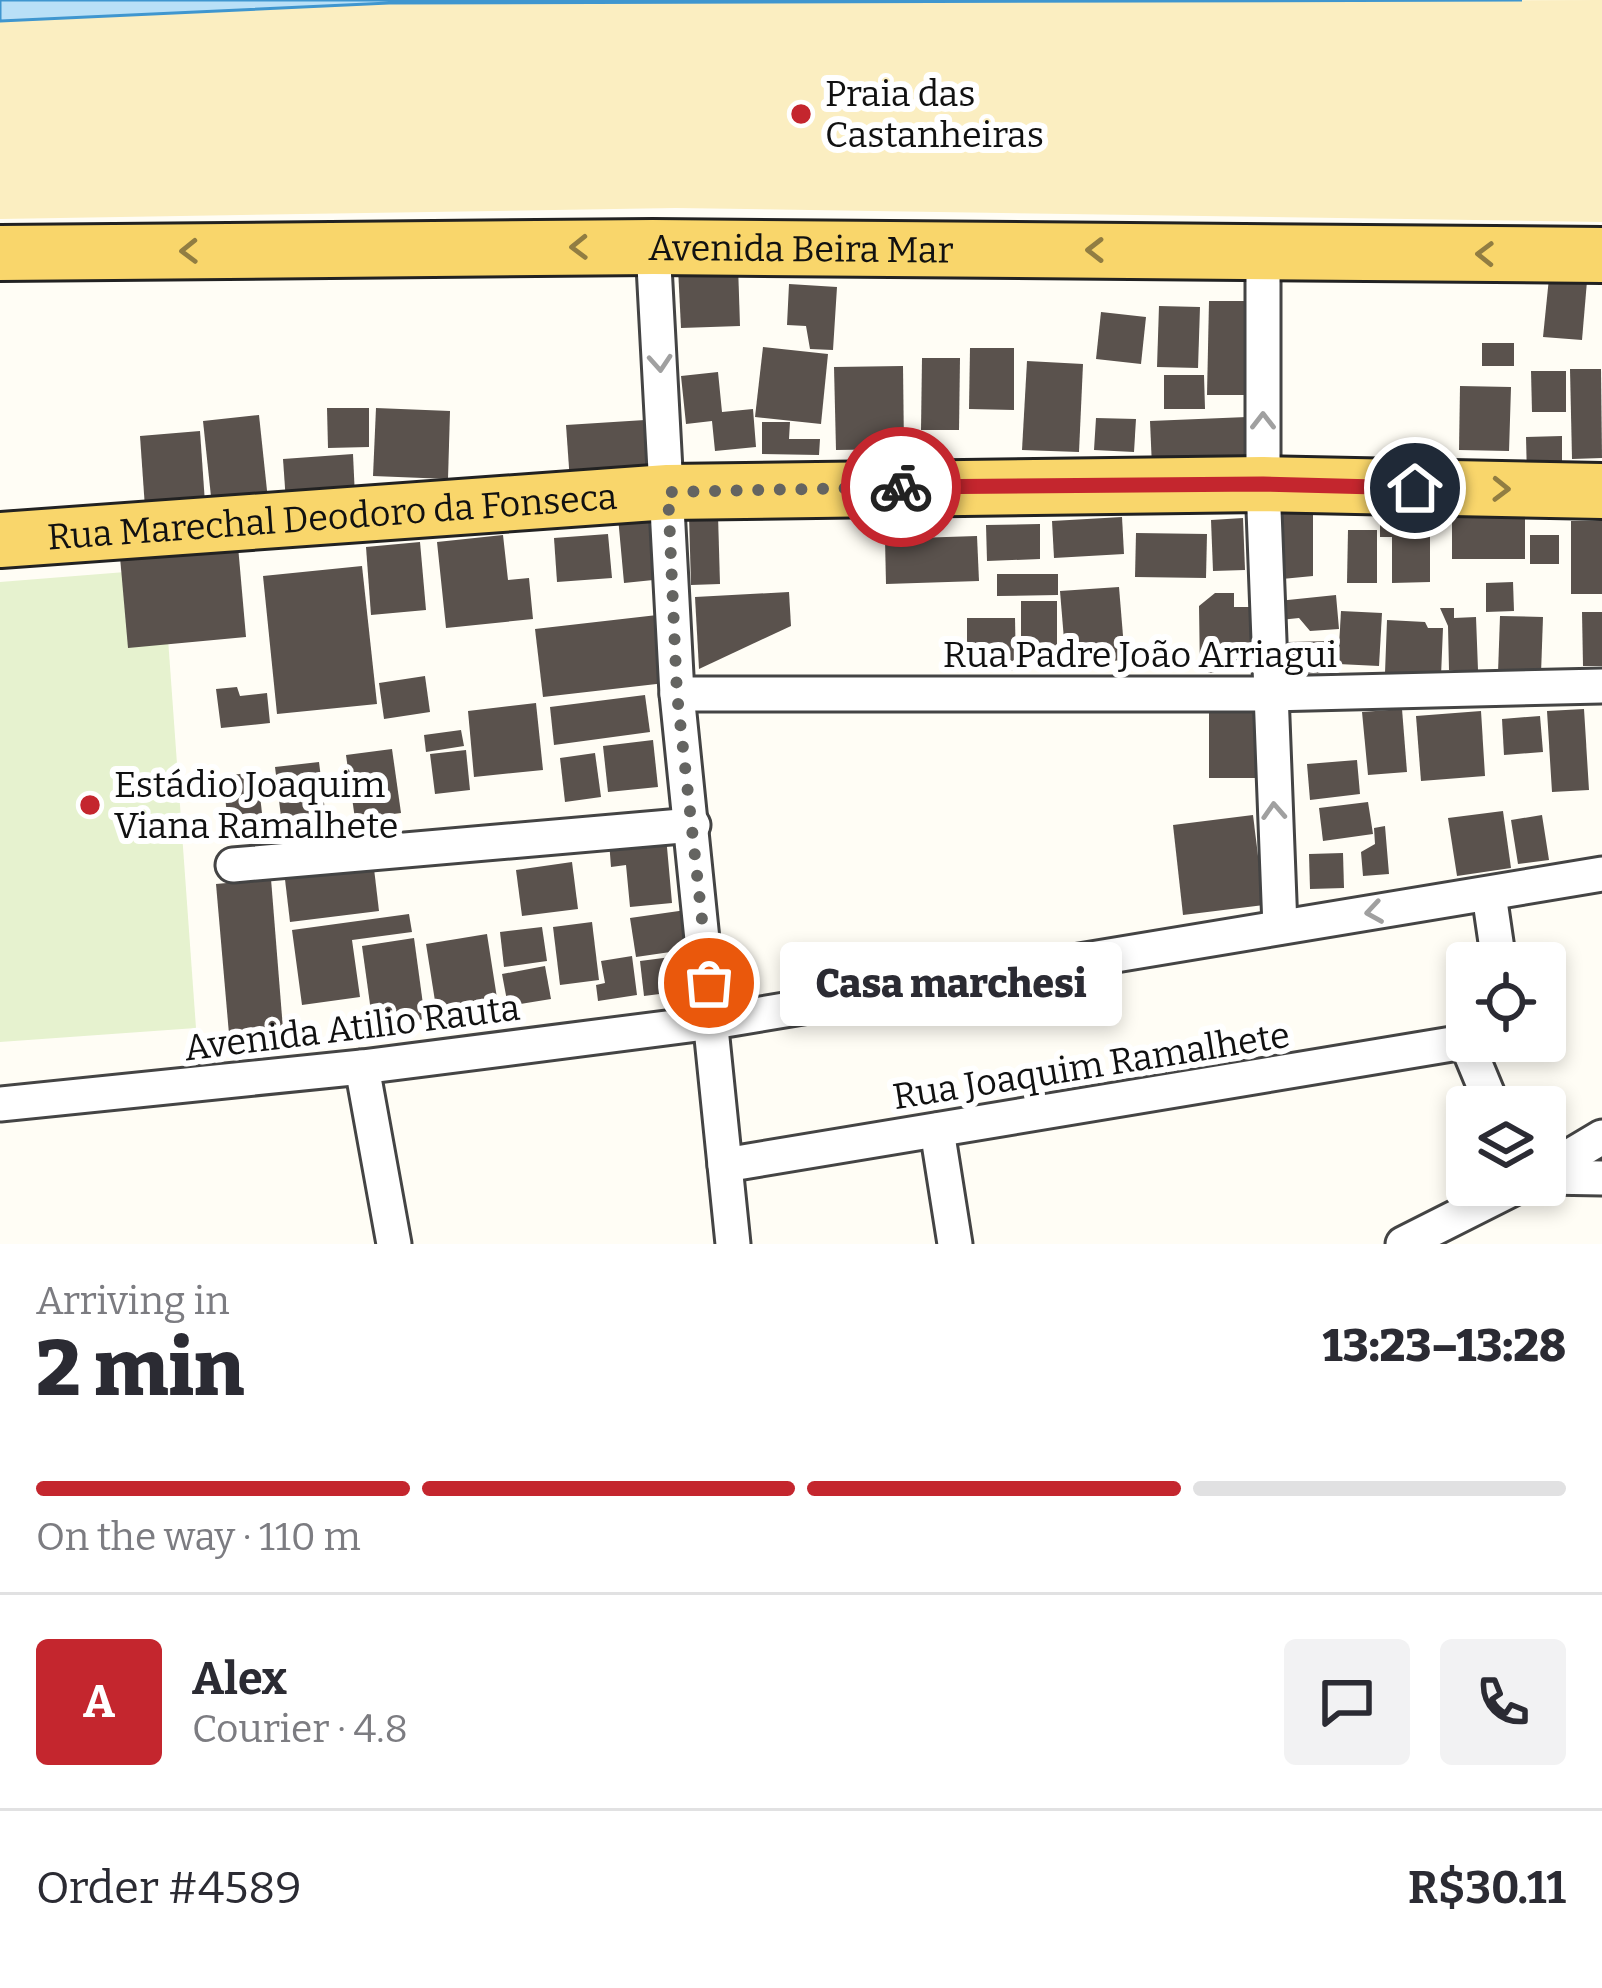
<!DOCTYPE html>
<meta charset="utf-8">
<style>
:root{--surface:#fff;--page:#f2f2f3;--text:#2b2b33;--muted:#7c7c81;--line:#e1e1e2;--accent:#c4262e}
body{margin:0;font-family:Bitter,serif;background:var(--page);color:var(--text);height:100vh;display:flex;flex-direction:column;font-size:45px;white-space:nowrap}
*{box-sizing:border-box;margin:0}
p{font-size:39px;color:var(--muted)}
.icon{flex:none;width:66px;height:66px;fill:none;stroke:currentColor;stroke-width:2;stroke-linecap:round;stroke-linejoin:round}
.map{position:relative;height:1244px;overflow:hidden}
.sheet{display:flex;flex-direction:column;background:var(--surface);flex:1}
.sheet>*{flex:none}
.controls{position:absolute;left:1446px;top:942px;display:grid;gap:24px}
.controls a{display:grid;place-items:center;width:120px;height:120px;border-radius:12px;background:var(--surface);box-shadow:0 6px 18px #0003;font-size:60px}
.pin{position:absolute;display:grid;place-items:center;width:102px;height:102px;color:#fff;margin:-51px;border:6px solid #fff;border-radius:50%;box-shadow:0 3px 12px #0007}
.courier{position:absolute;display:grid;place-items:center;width:120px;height:120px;margin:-60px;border:9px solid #c4262e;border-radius:50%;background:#fff;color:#222;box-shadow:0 3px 15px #0007}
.bubble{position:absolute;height:84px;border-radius:12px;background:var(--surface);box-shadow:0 6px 18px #0003;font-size:39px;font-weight:800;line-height:84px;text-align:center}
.overview em{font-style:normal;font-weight:800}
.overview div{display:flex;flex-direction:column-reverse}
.overview{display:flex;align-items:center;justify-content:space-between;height:204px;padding:0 36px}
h1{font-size:78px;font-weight:800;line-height:90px}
.bar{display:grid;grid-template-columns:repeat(4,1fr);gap:18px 12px;align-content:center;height:144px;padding:0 36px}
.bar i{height:15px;border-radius:9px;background:var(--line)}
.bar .current{background:var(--accent)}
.bar p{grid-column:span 4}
.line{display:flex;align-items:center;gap:30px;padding:0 36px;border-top:3px solid var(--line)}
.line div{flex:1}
.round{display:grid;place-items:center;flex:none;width:126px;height:126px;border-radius:12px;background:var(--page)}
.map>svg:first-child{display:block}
.sand{fill:#fbeec1}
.pitch{fill:#e6f2cf}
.water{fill:#b9e0f7;stroke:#3f96cf;stroke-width:3}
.building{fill:#5a524d}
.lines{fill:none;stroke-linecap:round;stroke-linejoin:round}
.street-casing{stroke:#444;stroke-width:39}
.primary-casing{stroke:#222;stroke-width:60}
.street{stroke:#fff;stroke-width:33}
.primary{stroke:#f9d66b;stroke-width:54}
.oneway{stroke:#917d42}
.oneway2{stroke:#a0a0a0}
.done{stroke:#646461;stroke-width:12;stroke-dasharray:0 21.6}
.route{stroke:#c4262e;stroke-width:15}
.poi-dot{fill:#c4262e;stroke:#fff;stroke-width:4.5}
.labels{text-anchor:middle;stroke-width:12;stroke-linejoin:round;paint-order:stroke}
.poi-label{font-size:36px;fill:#111;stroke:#fff;text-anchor:start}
.street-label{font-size:36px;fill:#111;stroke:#fff}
</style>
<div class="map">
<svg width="1602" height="1244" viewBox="0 0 1602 1244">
<rect width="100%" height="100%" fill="#fffdf5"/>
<!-- sand -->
<path class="sand" d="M 1602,0 L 1602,222 L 676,208 L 0,219 L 0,21 L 389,3 Z"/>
<!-- pitch -->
<path class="pitch" d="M 163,569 L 196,1028 L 0,1042 L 0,582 Z"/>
<!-- water -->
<path class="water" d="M 0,0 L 1522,0 L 389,3 L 0,21 Z"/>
<!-- building -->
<g class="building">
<path d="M 738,265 L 740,326 L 681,328 L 678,268 Z"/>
<path d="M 1549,278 L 1587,281 L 1582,340 L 1543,337 Z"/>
<path d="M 789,284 L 837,287 L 833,350 L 810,349 L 806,326 L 787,325 Z"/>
<path d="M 1209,301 L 1254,301 L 1253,395 L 1207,395 Z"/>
<path d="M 1159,306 L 1200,307 L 1198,368 L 1157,367 Z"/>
<path d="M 1101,312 L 1146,317 L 1141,364 L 1096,359 Z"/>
<rect x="1482" y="343" width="32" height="23"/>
<path d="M 763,347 L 828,354 L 821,424 L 755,417 Z"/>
<path d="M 970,348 L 1014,348 L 1014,410 L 969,409 Z"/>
<path d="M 922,358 L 960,358 L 959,430 L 921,430 Z"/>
<path d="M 1027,361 L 1083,364 L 1079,452 L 1022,450 Z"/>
<path d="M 903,366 L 904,449 L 836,450 L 834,367 Z"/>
<path d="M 1570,369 L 1601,369 L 1602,458 L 1572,459 Z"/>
<path d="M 1531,371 L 1566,371 L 1566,412 L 1532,412 Z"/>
<path d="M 718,372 L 722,412 L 753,409 L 756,447 L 715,451 L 712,421 L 686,424 L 681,376 Z"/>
<path d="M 1164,375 L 1204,375 L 1205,409 L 1164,409 Z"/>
<path d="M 1460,386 L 1511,387 L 1509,451 L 1459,450 Z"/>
<path d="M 327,408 L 369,408 L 369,447 L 328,448 Z"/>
<path d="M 376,408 L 450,411 L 448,479 L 373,476 Z"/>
<path d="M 259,415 L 268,500 L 212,506 L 203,421 Z"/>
<path d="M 1247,417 L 1249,464 L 1152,467 L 1150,421 Z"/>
<path d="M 1096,418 L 1136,419 L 1134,452 L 1094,450 Z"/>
<path d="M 645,420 L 648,477 L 570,482 L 566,425 Z"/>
<path d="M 762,422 L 790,422 L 789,439 L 820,439 L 819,455 L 762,454 Z"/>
<path d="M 200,431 L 205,503 L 145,508 L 140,436 Z"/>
<path d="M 1562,436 L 1562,476 L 1527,477 L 1526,437 Z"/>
<path d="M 353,454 L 355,497 L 286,502 L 283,459 Z"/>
<path d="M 1280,510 L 1313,510 L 1313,576 L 1282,579 Z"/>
<path d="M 1380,513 L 1430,513 L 1430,582 L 1392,583 L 1392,537 L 1380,537 Z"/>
<path d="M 658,514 L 663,579 L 624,583 L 618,517 Z"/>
<path d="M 718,515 L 720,584 L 691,585 L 689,516 Z"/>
<path d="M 1122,517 L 1124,554 L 1054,558 L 1052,521 Z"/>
<rect x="1452" y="517" width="73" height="42"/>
<path d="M 1243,518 L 1245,570 L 1213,571 L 1211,520 Z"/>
<rect x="1571" y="521" width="31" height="73"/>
<path d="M 1040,524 L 1040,559 L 987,561 L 986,525 Z"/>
<path d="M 1348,530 L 1377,530 L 1377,583 L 1347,583 Z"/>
<path d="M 1136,533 L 1207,534 L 1206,578 L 1135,577 Z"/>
<path d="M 608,534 L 612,578 L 557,582 L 554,538 Z"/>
<path d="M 503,535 L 508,580 L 529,578 L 533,619 L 446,628 L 437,542 Z"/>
<rect x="1530" y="535" width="29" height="29"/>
<path d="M 977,536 L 979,581 L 886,584 L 885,539 Z"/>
<path d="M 420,542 L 426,610 L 371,615 L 366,547 Z"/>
<path d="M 238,546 L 246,637 L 128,648 L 120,557 Z"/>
<path d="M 362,566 L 377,704 L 277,714 L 263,576 Z"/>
<path d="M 997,574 L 1058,574 L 1058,595 L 997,596 Z"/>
<path d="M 1513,582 L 1514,611 L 1486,612 L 1486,583 Z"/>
<path d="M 1119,587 L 1125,660 L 1066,664 L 1060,591 Z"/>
<path d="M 789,592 L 791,626 L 699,669 L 695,597 Z"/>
<path d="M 1215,593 L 1234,593 L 1234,607 L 1259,607 L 1259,671 L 1200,673 L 1199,606 Z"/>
<path d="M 1336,595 L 1339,629 L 1310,631 L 1299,618 L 1280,620 L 1278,601 Z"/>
<rect x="1021" y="601" width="36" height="46"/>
<path d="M 1440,608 L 1454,608 L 1454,618 L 1476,617 L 1478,670 L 1449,670 L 1448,626 Z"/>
<path d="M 1341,611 L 1382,613 L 1379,666 L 1338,664 Z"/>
<path d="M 1582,612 L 1602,612 L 1602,666 L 1583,666 Z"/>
<path d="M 666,614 L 674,682 L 543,697 L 535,629 Z"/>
<path d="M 1500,616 L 1543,617 L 1541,674 L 1498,673 Z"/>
<path d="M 967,618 L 1015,618 L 1016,671 L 967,671 Z"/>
<path d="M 1387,620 L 1425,622 L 1428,628 L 1443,628 L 1441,676 L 1385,673 Z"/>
<path d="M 1333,641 L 1334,673 L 1288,674 L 1288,642 Z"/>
<path d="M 425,676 L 430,712 L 384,719 L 379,683 Z"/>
<path d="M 237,687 L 240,696 L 267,693 L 270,723 L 221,728 L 216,689 Z"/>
<path d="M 645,695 L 650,732 L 554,745 L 550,707 Z"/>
<path d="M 536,703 L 543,770 L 474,777 L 468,711 Z"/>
<path d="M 1402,709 L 1407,772 L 1368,775 L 1362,712 Z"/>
<path d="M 1584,709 L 1589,790 L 1552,792 L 1547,711 Z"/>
<path d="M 1259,710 L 1260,778 L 1209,778 L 1209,711 Z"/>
<path d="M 1481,711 L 1485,776 L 1421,781 L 1416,716 Z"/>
<path d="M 1540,716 L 1543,752 L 1504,755 L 1502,719 Z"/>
<path d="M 461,730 L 464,746 L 426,752 L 424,735 Z"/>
<path d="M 653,740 L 658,787 L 608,792 L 603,746 Z"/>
<path d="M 392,749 L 401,813 L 355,819 L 346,755 Z"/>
<path d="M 466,750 L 470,790 L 435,794 L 430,754 Z"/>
<path d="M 595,753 L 601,797 L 565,802 L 560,758 Z"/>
<path d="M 1357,760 L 1360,794 L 1310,800 L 1307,764 Z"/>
<path d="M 319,762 L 326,819 L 282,825 L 275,767 Z"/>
<path d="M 257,772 L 263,821 L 228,825 L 223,776 Z"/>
<path d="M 1368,802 L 1373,834 L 1323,841 L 1319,808 Z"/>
<path d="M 1503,811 L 1511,868 L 1457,876 L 1448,818 Z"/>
<path d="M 1253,815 L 1264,905 L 1183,915 L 1173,825 Z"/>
<path d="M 1542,815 L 1549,860 L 1518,864 L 1511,820 Z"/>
<path d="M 1385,826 L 1389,874 L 1363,876 L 1361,852 L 1375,844 L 1374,828 Z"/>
<path d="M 666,836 L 672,903 L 630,907 L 626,865 L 611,867 L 609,841 Z"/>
<path d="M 1343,853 L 1344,888 L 1310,889 L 1309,854 Z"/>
<path d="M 373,860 L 379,911 L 290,922 L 284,871 Z"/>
<path d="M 572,862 L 578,909 L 522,916 L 516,870 Z"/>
<path d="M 271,879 L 283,1029 L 229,1034 L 216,884 Z"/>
<path d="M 686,910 L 691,949 L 636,957 L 630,918 Z"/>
<path d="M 409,914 L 412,932 L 352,940 L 360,997 L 302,1005 L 292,930 Z"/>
<path d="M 592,922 L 599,980 L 560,985 L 553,927 Z"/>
<path d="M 542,927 L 547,961 L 504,967 L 500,932 Z"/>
<path d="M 487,934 L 499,1011 L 438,1020 L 426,944 Z"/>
<path d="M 414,938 L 425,1019 L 373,1026 L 362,946 Z"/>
<path d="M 632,956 L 637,995 L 598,1001 L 596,985 L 605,983 L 601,961 Z"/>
<path d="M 679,956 L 683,991 L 644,996 L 640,961 Z"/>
<path d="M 545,966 L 551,999 L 508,1006 L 502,974 Z"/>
</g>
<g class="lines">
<!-- street casing -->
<g class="street-casing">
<g id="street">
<path d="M 653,247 L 677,694 L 733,1244"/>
<path d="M 1263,251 L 1263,484 L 1280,927"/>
<path d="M 677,694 L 1268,694 L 1602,686"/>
<path d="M 233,865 L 693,825"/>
<path d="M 1489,894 L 1499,963"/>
<path d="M 1466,1042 L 1493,1107"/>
<path d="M 362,1067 L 394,1244"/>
<path d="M 0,1104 L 362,1067 L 713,1022 L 1602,874"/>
<path d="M 937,1130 L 955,1244"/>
<path d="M 725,1165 L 1470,1041"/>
<path d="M 1545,1171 L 1602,1137"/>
<path d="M 1545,1177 L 1602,1178"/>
<path d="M 1403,1244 L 1520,1185"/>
</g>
</g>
<!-- primary casing -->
<g class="primary-casing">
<g id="primary">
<path id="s1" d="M 0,253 L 653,247 L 1602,255"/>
<path id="s2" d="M 0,540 L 668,492 L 1263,484 L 1602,491"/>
</g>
</g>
<!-- street -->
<use href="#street" class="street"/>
<!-- primary -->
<use href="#primary" class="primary"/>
</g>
<!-- one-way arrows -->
<defs><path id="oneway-chevron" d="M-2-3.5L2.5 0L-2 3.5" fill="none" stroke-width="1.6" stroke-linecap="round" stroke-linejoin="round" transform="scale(3)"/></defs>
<g class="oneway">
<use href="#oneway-chevron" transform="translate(579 247) rotate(179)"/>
<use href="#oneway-chevron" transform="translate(1095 250) rotate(-180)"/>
<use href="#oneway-chevron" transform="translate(189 251) rotate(179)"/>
<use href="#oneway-chevron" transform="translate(1485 254) rotate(-179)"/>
<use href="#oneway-chevron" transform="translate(1501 489) rotate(1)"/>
</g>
<g class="oneway2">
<use href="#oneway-chevron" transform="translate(660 363) rotate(86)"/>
<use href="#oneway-chevron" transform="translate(1263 421) rotate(-90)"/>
<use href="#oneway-chevron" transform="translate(1274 811) rotate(-93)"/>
<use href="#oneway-chevron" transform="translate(1374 912) rotate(171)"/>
</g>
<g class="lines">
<!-- done -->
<path class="done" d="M 709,983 L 677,694 L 668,492 L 901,487"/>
<!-- route -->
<path class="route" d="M 901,487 L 1263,484 L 1415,488"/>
</g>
<!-- markers -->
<g class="poi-dot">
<circle cx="801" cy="114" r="12"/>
<circle cx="90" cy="805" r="12"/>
</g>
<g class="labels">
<!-- poi labels -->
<g class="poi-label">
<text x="825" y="106">Praia das<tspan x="825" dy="41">Castanheiras</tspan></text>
<text x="114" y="797">Estádio Joaquim<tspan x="114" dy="41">Viana Ramalhete</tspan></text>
</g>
<!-- street labels -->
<g class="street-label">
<text dy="13" stroke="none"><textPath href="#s1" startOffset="801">Avenida Beira Mar</textPath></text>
<text dy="13" stroke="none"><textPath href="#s2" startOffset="333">Rua Marechal Deodoro da Fonseca</textPath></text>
<text x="1140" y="667">Rua Padre João Arriagui</text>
<text transform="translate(352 1027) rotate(-7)" y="13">Avenida Atilio Rauta</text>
<text transform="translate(1091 1065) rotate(-9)" y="13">Rua Joaquim Ramalhete</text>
</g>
</g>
</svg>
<div class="controls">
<a><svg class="icon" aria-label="locate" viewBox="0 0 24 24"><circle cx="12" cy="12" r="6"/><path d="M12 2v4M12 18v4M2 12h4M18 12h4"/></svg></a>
<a><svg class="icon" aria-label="layers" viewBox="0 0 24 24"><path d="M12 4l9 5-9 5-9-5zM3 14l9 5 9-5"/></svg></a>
</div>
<div class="pin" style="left:709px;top:983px;background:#ea580c"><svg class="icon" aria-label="bag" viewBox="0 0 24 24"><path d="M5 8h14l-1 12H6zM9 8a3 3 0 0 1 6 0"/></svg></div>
<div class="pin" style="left:1415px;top:488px;background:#1f2937"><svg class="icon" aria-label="home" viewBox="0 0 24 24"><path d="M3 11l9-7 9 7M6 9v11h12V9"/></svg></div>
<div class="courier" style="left:901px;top:487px"><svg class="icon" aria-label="bike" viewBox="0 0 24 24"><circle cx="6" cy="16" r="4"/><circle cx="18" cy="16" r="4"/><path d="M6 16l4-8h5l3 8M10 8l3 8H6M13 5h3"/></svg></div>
<div class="bubble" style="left:780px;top:942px;width:342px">Casa marchesi</div>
</div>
<section class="sheet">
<div class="overview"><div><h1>2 min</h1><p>Arriving in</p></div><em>13:23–13:28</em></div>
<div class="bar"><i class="current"></i><i class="current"></i><i class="current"></i><i></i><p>On the way · 110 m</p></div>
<div class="line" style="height:216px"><b class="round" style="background:var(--accent);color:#fff">A</b><div><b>Alex</b><p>Courier · 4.8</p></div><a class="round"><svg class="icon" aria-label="chat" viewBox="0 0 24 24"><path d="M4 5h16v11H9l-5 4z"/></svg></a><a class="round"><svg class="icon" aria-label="phone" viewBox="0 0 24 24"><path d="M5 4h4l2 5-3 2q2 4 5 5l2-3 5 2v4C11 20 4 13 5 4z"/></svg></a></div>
<div class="line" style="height:156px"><div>Order #4589</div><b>R$30.11</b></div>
</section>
